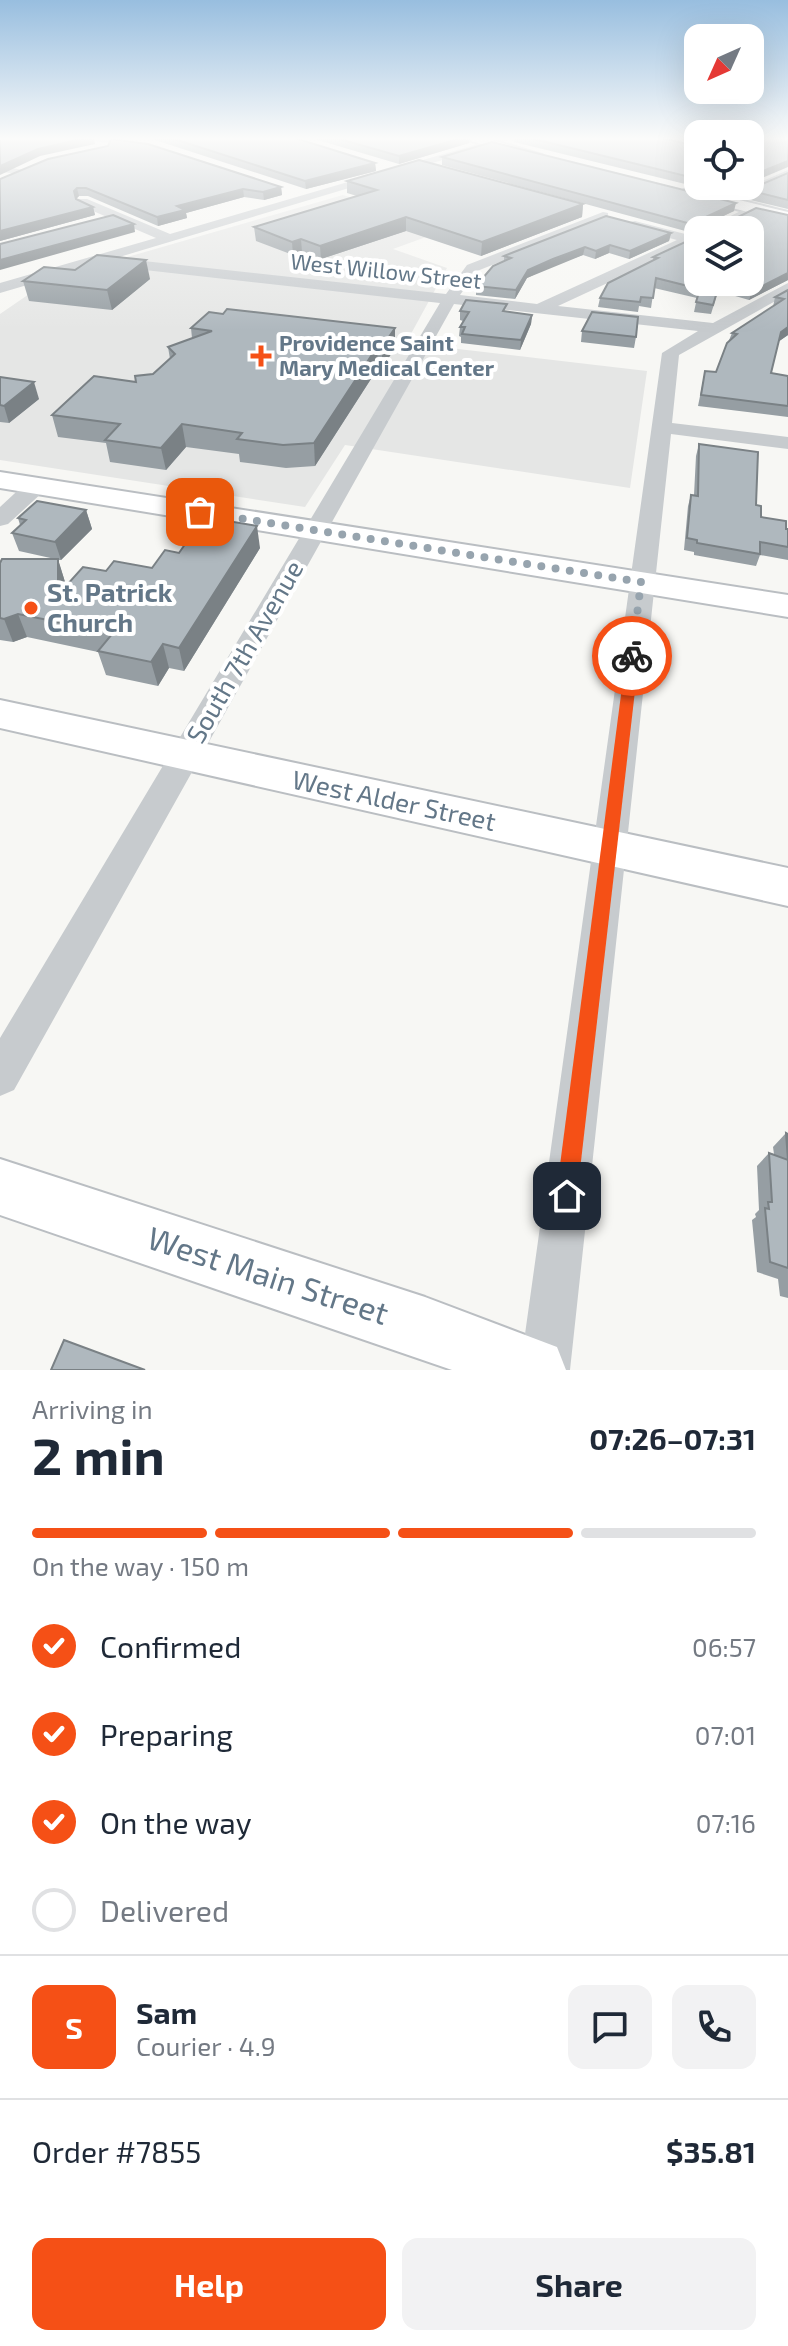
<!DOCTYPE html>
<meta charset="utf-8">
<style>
:root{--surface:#fff;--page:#f2f2f3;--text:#1f2937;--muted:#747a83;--line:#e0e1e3;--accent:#f55016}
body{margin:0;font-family:"Exo 2",sans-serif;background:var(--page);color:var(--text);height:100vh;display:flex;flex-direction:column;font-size:30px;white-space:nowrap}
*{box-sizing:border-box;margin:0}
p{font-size:26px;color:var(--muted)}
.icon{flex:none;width:44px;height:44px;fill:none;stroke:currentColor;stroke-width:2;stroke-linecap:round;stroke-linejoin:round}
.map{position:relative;height:1370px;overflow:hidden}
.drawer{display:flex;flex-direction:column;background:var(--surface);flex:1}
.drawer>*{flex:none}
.needle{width:52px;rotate:225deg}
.buttons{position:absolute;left:684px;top:24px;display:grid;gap:16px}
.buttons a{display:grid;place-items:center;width:80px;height:80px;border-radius:16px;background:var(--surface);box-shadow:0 8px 32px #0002;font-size:40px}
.pin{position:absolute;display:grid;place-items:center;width:68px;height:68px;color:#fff;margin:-34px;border-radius:16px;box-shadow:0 4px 12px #0006}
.courier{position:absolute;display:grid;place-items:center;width:80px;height:80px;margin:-40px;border:6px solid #f55016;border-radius:50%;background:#fff;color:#222;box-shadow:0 2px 10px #0007}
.headline em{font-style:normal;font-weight:700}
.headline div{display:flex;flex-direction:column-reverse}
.headline{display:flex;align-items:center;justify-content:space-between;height:136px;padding:0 32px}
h1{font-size:52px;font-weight:700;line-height:60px}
.bar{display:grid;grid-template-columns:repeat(4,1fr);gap:12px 8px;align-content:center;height:96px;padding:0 32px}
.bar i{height:10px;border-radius:6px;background:var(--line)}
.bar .current{background:var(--accent)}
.bar p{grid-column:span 4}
.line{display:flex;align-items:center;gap:20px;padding:0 32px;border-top:2px solid var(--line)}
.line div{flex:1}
.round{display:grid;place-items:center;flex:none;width:84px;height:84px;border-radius:16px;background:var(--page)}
ol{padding:0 32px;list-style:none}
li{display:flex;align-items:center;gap:24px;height:88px}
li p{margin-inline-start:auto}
li .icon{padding:8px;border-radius:50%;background:var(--accent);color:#fff;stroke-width:4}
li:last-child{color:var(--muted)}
li i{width:44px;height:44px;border:4px solid var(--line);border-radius:50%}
.button{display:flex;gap:16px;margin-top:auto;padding:16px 32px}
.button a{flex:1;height:92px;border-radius:16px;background:var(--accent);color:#fff;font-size:32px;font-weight:700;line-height:92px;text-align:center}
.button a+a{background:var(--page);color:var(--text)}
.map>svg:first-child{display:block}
.built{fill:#e5e6e5}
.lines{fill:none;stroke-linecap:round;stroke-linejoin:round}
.major-casing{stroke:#babec2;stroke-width:4}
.minor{fill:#c7cbce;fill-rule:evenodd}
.major{fill:#fff;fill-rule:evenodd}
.wall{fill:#969ea3}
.shaded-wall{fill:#7a8185}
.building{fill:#afb8be;stroke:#7a8185;stroke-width:2}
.route{fill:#f55016}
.done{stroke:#97a4ae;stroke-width:8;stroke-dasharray:0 14.4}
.poi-dot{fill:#f55016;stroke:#fff;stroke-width:3}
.labels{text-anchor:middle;stroke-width:8;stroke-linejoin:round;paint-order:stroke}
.far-street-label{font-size:22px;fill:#637788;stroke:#fff}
.far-poi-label{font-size:22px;font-weight:bold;fill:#637788;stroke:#fff;text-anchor:start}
.poi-label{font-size:26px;font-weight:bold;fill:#637788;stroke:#fff;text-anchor:start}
.street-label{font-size:26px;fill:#637788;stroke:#fff}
.near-street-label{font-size:32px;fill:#637788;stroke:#fff}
</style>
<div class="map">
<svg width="788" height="1370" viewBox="0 0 788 1370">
<rect width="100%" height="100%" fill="#f7f7f4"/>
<!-- built -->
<path class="built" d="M 343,195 L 448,229 L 393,249 L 447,268 L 406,343 L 647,371 L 630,488 L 345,445 L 305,507 L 0,460 L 0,314 L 51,279 Z"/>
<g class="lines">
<!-- major casing -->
<g class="major-casing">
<g id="major">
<path d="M 461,138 L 485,138 L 542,155 L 535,159 Z"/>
<path d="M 690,188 L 788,212 L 788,222 L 684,196 L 684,190 Z"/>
<path d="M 0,472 L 788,595 L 788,617 L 0,488 Z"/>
<path d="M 0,700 L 788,868 L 788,906 L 0,728 Z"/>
<path d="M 0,1159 L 425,1297 L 557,1347 L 566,1370 L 452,1370 L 0,1215 Z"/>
</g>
</g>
<!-- minor -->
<g class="minor">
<path d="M 72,138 L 113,138 L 153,145 L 148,148 Z"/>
<path d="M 498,138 L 516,138 L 116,258 L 446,294 L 467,265 L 603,212 L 608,213 L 608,219 L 477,271 L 460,295 L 537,304 L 677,240 L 630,228 L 630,222 L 635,221 L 689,235 L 698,232 L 698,241 L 558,306 L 713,323 L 788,283 L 788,294 L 679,355 L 672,423 L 788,437 L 788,449 L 671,434 L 570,1370 L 520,1370 L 662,353 L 698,331 L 454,304 L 14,1090 L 0,1096 L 0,1038 L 440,303 L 109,266 L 102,263 L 0,293 L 0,283 L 156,238 L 79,205 L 79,199 L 87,199 L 170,234 Z"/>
<path d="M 0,166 L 29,171 L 23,174 L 0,172 Z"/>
<path d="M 788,170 L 788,177 L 726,204 L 716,201 Z"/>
<path d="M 751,206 L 761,209 L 720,230 L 702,230 Z"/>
<path d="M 36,480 L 47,486 L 44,491 L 8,524 L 0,526 L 0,507 L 28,481 Z"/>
</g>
<!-- major -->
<use href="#major" class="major"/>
</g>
<!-- wall -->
<g class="wall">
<path d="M 137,138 L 295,138 L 375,163 L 376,171 L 306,189 L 152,139 Z"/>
<path d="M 311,138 L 470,138 L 469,143 L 399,164 Z"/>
<path d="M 514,138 L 661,138 L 698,146 L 698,186 L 744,186 L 726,194 L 514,142 Z"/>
<path d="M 674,138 L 698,138 L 698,145 L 698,144 Z"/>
<path d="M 442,157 L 734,211 L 706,224 L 724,224 L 788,215 L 788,280 L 749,300 L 718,291 L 711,314 L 694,312 L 697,298 L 654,288 L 651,308 L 639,306 L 638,312 L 598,307 L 600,298 L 653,261 L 653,257 L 698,236 L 698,282 L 703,226 L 689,232 L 442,165 Z"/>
<path d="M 788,173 L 788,209 L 746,199 L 748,190 Z"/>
<path d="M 0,179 L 281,187 L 282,195 L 264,200 L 244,197 L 186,213 L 187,218 L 158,226 L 88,196 L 79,196 L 76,199 L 93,207 L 95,215 L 0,241 Z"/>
<path d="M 347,181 L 583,204 L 582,217 L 481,256 L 406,231 L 321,259 L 302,252 L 293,255 L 256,241 L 254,227 L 357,196 L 347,193 Z"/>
<path d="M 671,233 L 669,241 L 629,259 L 609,253 L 595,259 L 583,255 L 552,266 L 527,278 L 515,299 L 476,295 L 476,286 L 504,261 L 504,256 Z"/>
<path d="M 75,270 L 150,279 L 112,310 L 29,301 L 23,281 Z"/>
<path d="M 788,290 L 788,335 L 779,341 L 771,373 L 788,376 L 788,417 L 698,406 L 705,371 L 716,372 L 732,333 L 773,307 L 775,297 Z"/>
<path d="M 460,311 L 507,312 L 532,315 L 531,324 L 520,350 L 461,343 L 461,337 L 459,336 L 460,327 L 463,321 L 460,320 Z"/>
<path d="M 191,328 L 395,348 L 382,368 L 378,368 L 315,466 L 286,468 L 240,462 L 239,454 L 186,447 L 166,470 L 110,462 L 106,443 L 58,437 L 52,415 L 136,382 L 153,374 L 170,359 L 168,347 L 192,338 Z"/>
<path d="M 582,331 L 636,337 L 634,348 L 581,342 Z"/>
<path d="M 0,377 L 39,399 L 9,423 L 0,422 Z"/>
<path d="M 699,444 L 756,505 L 761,517 L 788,529 L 788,560 L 760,555 L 756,566 L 694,555 L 694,552 L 684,550 L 688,506 L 691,495 L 694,495 L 696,456 Z"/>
<path d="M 86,510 L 92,529 L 61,560 L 58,560 L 65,582 L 65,587 L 106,571 L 152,568 L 179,553 L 260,548 L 184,671 L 169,668 L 158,686 L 106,675 L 98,652 L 27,637 L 13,642 L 0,640 L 0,563 L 55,559 L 19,551 L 12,533 L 20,525 L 18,518 Z"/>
<path d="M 786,1133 L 788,1134 L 788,1298 L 780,1296 L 778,1279 L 757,1272 L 752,1220 L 756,1217 L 755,1214 L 759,1210 L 757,1166 L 769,1153 L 774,1154 L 773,1147 Z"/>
</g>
<!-- shaded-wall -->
<g class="shaded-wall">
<path d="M 86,138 L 94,138 L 95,144 L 40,156 L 0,175 L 0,166 L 38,149 Z"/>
<path d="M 462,138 L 470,138 L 469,143 L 399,164 L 399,156 Z"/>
<path d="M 788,161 L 788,167 L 750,183 L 750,176 Z"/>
<path d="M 375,163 L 376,171 L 306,189 L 305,181 Z"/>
<path d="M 727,186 L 744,186 L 726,194 Z"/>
<path d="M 281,187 L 282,195 L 264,200 L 263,192 Z"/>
<path d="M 77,188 L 79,196 L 76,199 L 74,191 Z"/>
<path d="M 243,189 L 244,197 L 186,213 L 187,218 L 158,226 L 157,217 L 177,206 Z"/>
<path d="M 736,203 L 734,211 L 689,232 L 691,224 Z"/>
<path d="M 583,204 L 582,217 L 481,256 L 482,242 Z"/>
<path d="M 93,207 L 95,215 L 0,241 L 0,231 Z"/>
<path d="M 406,217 L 406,231 L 321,259 L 320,246 Z"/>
<path d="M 134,224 L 135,232 L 0,270 L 0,260 Z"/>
<path d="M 671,233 L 669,241 L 629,259 L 630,251 Z"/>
<path d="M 301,239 L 302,252 L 293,255 L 292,242 Z"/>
<path d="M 610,245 L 609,253 L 595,259 L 596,251 Z"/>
<path d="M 585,247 L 583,255 L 527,278 L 515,299 L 516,290 L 528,270 Z"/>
<path d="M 146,260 L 150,279 L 112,310 L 107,290 Z"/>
<path d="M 788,273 L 788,280 L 749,300 L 752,291 Z"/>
<path d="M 532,315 L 531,324 L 520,350 L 521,340 Z"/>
<path d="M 788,327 L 788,335 L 778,342 L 781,332 Z"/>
<path d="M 395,328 L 395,348 L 382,368 L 382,347 Z"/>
<path d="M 377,347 L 378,368 L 315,466 L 314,443 Z"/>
<path d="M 34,382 L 39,399 L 9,423 L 4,406 Z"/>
<path d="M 182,424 L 186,447 L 166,470 L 161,448 Z"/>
<path d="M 86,510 L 92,529 L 61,560 L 55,542 Z"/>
<path d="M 257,526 L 260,548 L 184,671 L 179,648 Z"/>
<path d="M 58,559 L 65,582 L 66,619 L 58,595 Z"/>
<path d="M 18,614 L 27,637 L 13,642 L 4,619 Z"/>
<path d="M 163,644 L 169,668 L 158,686 L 151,662 Z"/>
</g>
<!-- building -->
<g class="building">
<path d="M 0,138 L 86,138 L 38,149 L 0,166 Z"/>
<path d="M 171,138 L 295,138 L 375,163 L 305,181 Z"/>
<path d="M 336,138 L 462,138 L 399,156 Z"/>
<path d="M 530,138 L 661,138 L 698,146 L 698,179 Z"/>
<path d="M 750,138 L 788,138 L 788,161 L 750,176 Z"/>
<path d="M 111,139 L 148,144 L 281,187 L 263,192 L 243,189 L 177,206 L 185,210 L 157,217 L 86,188 L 77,188 L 74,191 L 76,199 L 93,207 L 0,231 L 0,179 L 48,159 L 108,146 Z"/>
<path d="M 492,142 L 736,203 L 691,224 L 442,157 Z"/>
<path d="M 419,160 L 583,204 L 482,242 L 406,217 L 320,246 L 301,239 L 292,242 L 254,227 L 377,190 L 347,181 Z"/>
<path d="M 788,173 L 788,200 L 748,190 Z"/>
<path d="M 756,208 L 788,215 L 788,273 L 752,291 L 721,282 L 750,282 L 750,230 L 702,230 L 703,224 L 724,224 Z"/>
<path d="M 113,215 L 134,224 L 0,260 L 0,244 Z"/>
<path d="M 606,216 L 671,233 L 630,251 L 610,245 L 596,251 L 585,247 L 553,259 L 528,270 L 516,290 L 476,286 L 493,266 L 511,258 L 504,256 Z"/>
<path d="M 698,236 L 698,282 L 720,282 L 713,305 L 696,302 L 700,289 L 656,278 L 653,298 L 641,297 L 640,302 L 600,298 L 608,283 L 658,258 L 653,257 Z"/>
<path d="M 97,255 L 146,260 L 107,290 L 23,281 L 44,267 L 75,270 Z"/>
<path d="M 788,290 L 788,327 L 781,332 L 771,373 L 788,376 L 788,406 L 701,395 L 705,371 L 716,372 L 727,343 L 737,334 L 732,333 L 784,299 L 775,297 Z"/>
<path d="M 466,300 L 507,304 L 503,311 L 532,315 L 521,340 L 462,334 L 465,327 L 460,327 L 469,312 L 460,311 Z"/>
<path d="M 227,309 L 395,328 L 382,347 L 377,347 L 314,443 L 283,445 L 237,439 L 242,433 L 182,424 L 161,448 L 105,440 L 120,424 L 52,415 L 94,376 L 136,382 L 135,376 L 153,374 L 175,354 L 168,347 L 212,331 L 191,328 L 209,312 L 223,314 Z"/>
<path d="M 592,312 L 638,317 L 636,337 L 582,331 Z"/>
<path d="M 0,377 L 34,382 L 4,406 L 0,405 Z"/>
<path d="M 699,444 L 758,452 L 756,505 L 761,506 L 761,517 L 786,521 L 786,529 L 788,529 L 788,547 L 760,542 L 760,554 L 697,543 L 697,540 L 687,538 L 691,495 L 698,496 Z"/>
<path d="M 37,501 L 86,510 L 55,542 L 12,533 L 26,520 L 18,518 Z"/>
<path d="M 204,517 L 257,526 L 179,648 L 163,644 L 151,662 L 98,651 L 113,633 L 18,614 L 4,619 L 0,618 L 0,563 L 2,559 L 58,559 L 58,595 L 83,567 L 106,571 L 114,561 L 152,568 L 165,550 L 179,553 Z"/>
<path d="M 786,1133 L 788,1134 L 788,1268 L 770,1262 L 765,1208 L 769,1209 L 768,1202 L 772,1202 L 769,1153 L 788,1160 Z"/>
<path d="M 64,1340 L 145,1370 L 51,1370 Z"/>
</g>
<!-- sky -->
<linearGradient id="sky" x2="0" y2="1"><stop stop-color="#98bedf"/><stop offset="0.42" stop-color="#fbfbfa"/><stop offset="1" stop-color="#fbfbfa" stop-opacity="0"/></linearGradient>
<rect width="788" height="330" fill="url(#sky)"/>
<!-- route -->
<path class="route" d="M 632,652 L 639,656 L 577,1196 L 574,1203 L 567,1206 L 559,1203 L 556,1196 L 626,656 Z"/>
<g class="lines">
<!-- done -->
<path class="done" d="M 200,512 L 641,582 L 632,656"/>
</g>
<!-- markers -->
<g class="poi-dot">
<path d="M257 344h8v8h8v8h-8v8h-8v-8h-8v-8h8z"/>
<circle cx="31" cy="608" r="8"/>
</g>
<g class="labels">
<!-- far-street labels -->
<g class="far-street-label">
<text transform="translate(386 271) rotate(6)" y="8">West Willow Street</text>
</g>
<!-- far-poi labels -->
<g class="far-poi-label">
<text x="279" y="351">Providence Saint<tspan x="279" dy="25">Mary Medical Center</tspan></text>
</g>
<!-- poi labels -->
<g class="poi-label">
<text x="47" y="602">St. Patrick<tspan x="47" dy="30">Church</tspan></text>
</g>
<!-- street labels -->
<g class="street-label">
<text transform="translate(245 652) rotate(-60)" y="9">South 7th Avenue</text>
<text transform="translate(394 801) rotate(12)" y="9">West Alder Street</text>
</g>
<!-- near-street labels -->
<g class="near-street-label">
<text transform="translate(268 1276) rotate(18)" y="11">West Main Street</text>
</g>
</g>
</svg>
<div class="buttons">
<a><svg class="needle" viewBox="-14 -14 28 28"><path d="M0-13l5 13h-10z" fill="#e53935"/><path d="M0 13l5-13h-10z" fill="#747a83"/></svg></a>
<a><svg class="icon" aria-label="locate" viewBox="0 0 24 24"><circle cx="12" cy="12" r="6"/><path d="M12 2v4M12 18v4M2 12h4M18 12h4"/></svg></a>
<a><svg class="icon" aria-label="layers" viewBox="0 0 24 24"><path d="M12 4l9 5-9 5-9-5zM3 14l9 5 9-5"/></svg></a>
</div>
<div class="pin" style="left:200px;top:512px;background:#ea580c"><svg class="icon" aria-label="bag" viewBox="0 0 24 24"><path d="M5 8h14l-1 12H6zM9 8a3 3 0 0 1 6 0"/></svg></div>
<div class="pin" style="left:567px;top:1196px;background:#1f2937"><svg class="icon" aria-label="home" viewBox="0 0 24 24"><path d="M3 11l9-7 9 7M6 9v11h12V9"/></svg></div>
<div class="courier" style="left:632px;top:656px"><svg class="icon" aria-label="bike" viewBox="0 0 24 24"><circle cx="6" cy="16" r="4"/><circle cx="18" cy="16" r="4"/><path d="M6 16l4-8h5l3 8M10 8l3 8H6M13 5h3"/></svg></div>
</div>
<section class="drawer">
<div class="headline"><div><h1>2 min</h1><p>Arriving in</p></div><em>07:26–07:31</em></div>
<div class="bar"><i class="current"></i><i class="current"></i><i class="current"></i><i></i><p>On the way · 150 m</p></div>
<ol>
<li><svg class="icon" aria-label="check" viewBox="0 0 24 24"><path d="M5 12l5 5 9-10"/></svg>Confirmed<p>06:57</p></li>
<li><svg class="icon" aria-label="check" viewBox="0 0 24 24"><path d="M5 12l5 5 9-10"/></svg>Preparing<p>07:01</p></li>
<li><svg class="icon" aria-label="check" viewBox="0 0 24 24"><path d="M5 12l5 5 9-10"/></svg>On the way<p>07:16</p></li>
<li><i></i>Delivered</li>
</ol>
<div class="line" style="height:144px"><b class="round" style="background:var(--accent);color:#fff">S</b><div><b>Sam</b><p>Courier · 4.9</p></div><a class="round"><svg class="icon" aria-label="chat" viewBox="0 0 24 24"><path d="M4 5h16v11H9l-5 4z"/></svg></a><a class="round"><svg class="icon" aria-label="phone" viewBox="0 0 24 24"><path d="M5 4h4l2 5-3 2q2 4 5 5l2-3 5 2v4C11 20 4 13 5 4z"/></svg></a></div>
<div class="line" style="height:104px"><div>Order #7855</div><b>$35.81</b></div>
<div class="button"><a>Help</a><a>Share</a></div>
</section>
